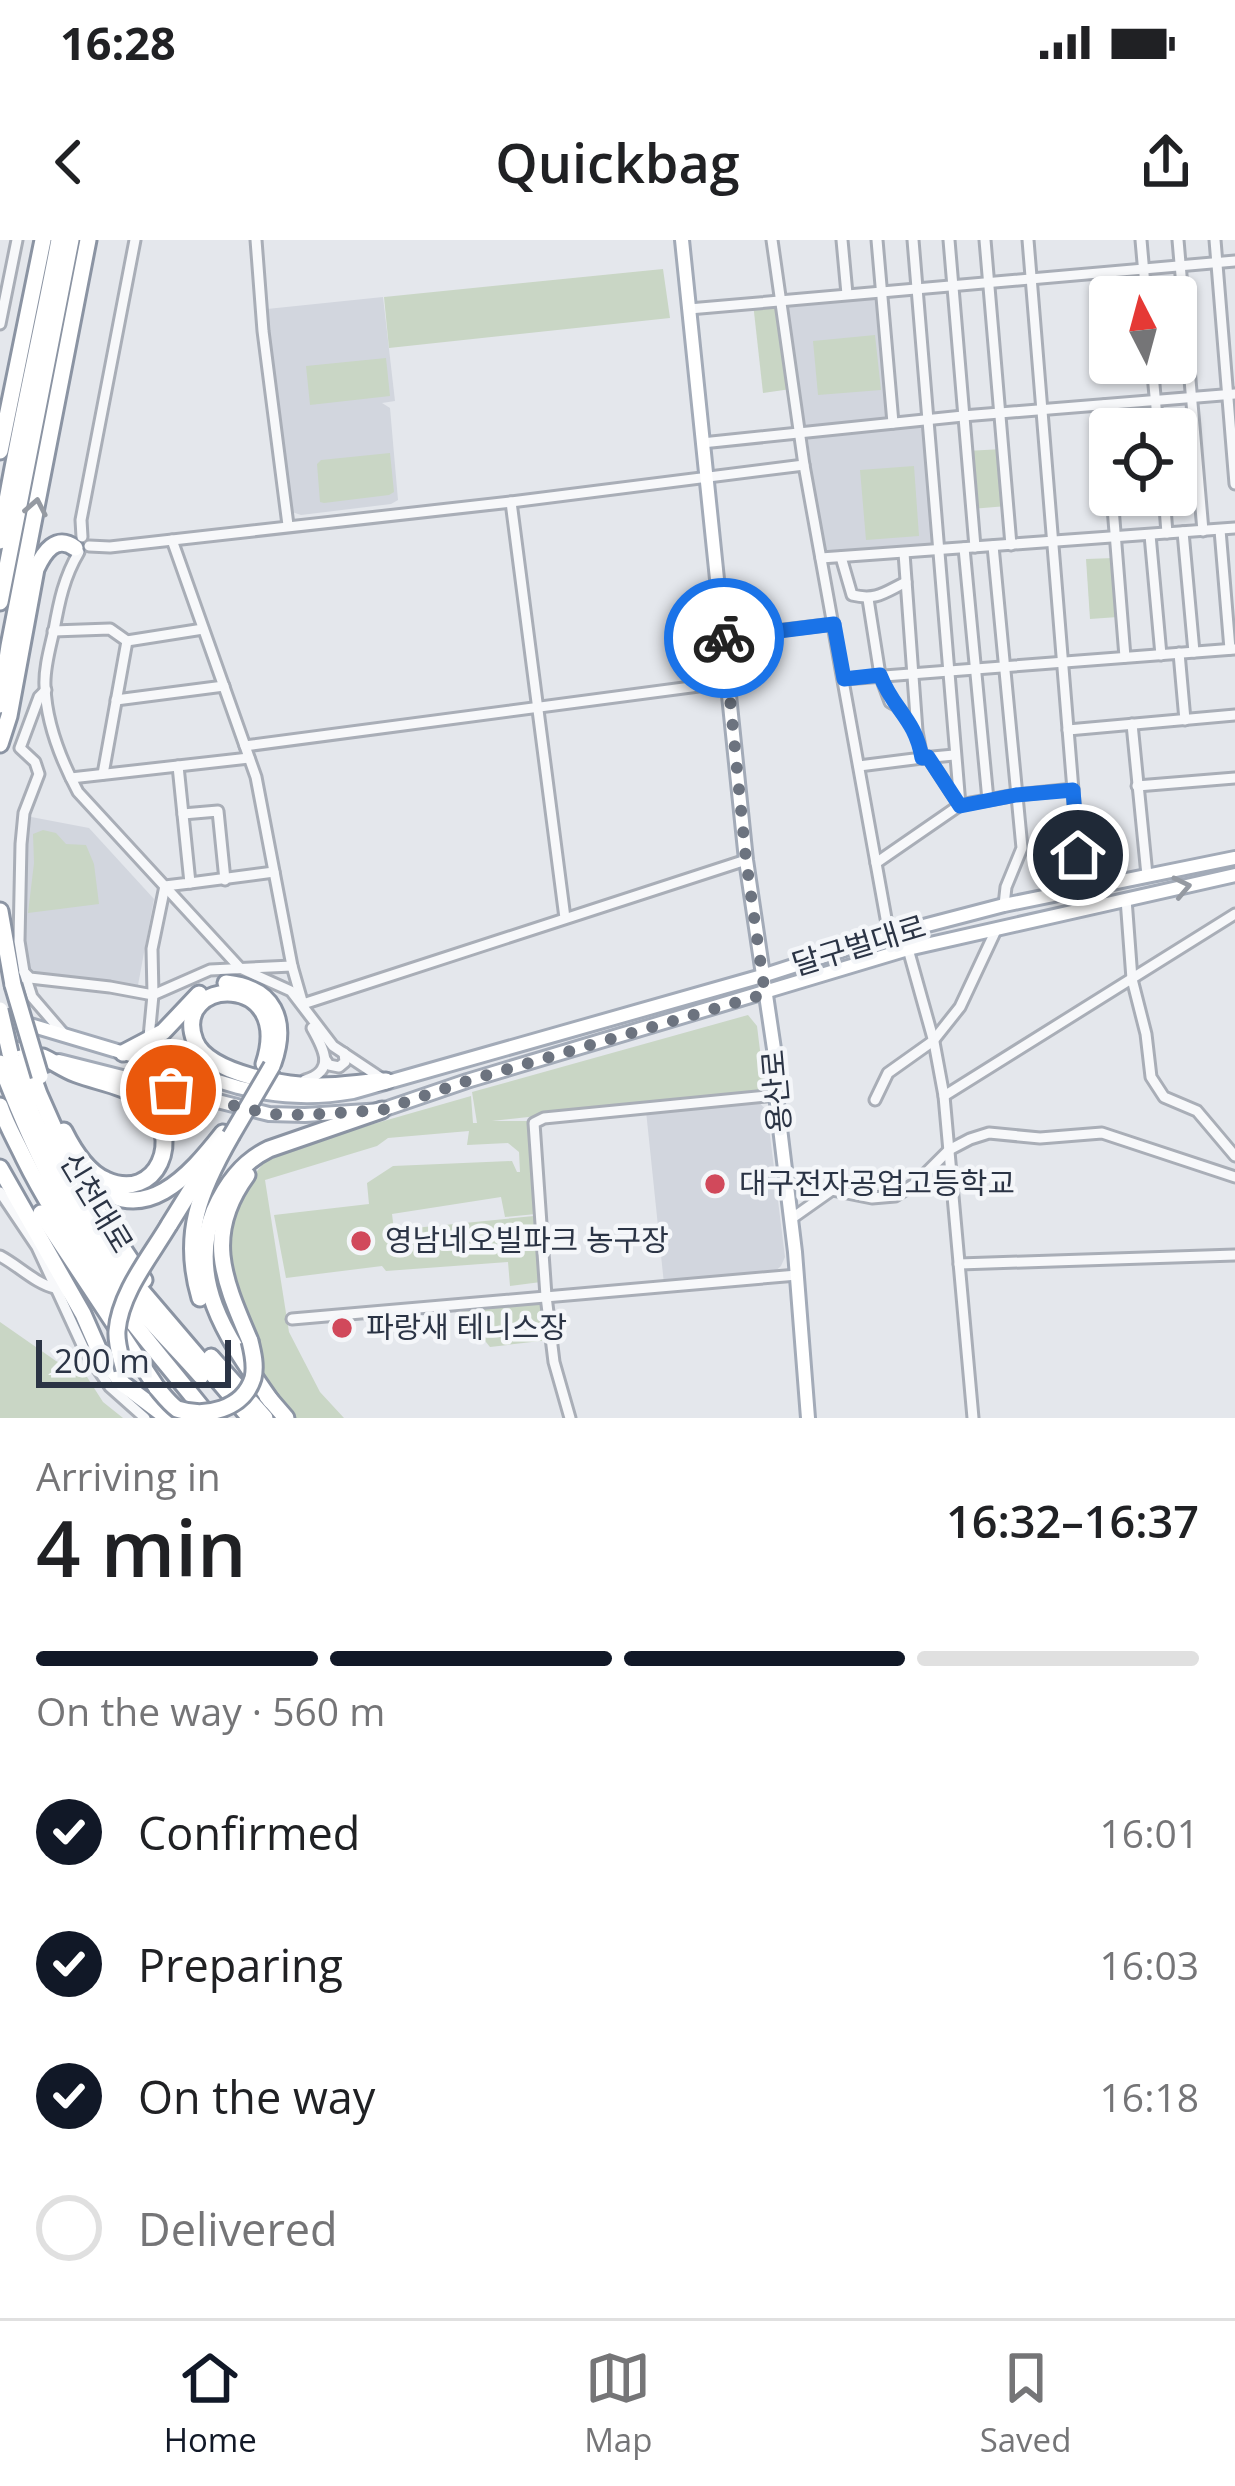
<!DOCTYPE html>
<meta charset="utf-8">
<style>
:root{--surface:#fff;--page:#f6f6f6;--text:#202124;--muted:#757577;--line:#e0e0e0;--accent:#111827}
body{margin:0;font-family:"Open Sans","Noto Sans KR",sans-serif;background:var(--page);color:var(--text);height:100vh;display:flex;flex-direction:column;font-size:45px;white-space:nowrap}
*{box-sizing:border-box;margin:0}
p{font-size:39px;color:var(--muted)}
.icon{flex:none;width:66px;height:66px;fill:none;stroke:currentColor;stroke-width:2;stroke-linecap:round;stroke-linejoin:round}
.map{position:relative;height:1178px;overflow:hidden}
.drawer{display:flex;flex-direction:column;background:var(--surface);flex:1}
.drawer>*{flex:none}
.needle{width:78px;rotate:354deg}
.controls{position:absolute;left:1089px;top:36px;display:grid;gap:24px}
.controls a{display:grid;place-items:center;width:108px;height:108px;border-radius:12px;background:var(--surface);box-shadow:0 3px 9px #0004;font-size:60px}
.scale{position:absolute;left:36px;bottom:30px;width:195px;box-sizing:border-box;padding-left:12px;border:6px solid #2b3445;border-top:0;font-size:33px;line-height:42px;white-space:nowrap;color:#2b3445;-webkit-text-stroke:9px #f4f6f9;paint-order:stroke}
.pin{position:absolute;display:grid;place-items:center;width:102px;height:102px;color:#fff;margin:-51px;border:6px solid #fff;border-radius:50%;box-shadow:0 3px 12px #0007}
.courier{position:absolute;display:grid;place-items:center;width:120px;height:120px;margin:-60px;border:9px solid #1a73e8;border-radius:50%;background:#fff;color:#222;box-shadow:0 3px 15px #0007}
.head em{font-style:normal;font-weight:600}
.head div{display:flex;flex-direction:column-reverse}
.head{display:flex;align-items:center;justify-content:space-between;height:204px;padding:0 36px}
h1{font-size:78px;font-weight:600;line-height:90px}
.bar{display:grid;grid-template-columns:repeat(4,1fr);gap:18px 12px;align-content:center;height:144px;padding:0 36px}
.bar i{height:15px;border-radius:9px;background:var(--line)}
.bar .on{background:var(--accent)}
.bar p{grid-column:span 4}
ol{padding:0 36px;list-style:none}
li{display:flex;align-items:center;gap:36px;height:132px}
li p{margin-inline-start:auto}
li .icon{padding:12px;border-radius:50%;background:var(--accent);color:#fff;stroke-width:4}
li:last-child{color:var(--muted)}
li i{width:66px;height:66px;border:6px solid var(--line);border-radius:50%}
.status{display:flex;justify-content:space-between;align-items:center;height:84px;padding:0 60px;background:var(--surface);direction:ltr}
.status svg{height:33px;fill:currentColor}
header{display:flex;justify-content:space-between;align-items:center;height:156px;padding:0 36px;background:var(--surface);font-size:54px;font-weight:600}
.tabs{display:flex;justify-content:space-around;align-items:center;height:168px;border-top:3px solid var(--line);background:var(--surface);font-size:33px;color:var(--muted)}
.tabs a{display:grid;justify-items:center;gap:6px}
.tabs .on{color:var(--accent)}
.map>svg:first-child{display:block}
.built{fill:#d2d6de}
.green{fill:#c9d6c5}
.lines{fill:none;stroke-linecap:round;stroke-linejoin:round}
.minor-casing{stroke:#a9aeb7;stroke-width:15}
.major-casing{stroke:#a3abb8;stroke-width:18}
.highway-casing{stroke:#8b94a3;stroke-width:21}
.minor{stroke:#f7f8fa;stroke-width:9}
.major{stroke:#fff;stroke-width:12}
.highway{stroke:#fff;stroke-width:15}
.highway-bridge-casing{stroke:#8b94a3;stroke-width:21;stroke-linecap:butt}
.highway-bridge{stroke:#fff;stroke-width:15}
.oneway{stroke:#959aa2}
.done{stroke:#6c737f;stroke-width:12;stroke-dasharray:0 21.6}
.route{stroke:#1a73e8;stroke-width:15}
.poi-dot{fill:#d1495b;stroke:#f4f6f9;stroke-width:4.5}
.labels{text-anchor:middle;stroke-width:9;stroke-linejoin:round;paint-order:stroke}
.street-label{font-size:30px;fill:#2b3445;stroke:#f4f6f9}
.poi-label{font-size:30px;fill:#2b3445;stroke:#f4f6f9;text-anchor:start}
</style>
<div class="status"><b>16:28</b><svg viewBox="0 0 49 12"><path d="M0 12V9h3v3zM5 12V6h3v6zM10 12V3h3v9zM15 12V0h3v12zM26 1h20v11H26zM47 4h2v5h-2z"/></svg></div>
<header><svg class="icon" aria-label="back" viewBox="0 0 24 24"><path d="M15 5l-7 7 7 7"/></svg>Quickbag<svg class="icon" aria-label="share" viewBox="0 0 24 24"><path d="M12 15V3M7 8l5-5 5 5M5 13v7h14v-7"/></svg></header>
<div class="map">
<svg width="1235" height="1178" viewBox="0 0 1235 1178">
<rect width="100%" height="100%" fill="#e4e7ec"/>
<!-- built -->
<g class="built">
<path d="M 873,55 L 878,57 L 887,176 L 883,181 L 806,189 L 800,184 L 783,67 L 786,63 Z"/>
<path d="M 383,57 L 395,161 L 382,163 L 390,168 L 398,260 L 391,264 L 301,275 L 292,272 L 289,266 L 267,69 Z"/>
<path d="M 917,184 L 922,189 L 932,302 L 926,307 L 826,314 L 822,310 L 808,200 L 811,195 Z"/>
<path d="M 26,576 L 89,588 L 154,659 L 138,745 L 33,735 L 24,719 L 21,682 Z"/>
<path d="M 758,861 L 767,871 L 785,1017 L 781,1026 L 772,1034 L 664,1044 L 646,871 Z"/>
</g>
<!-- green -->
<g class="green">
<path d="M 663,29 L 670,78 L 389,108 L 384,57 Z"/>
<path d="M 778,62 L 791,149 L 763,153 L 753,63 Z"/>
<path d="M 875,95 L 881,150 L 818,155 L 813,101 Z"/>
<path d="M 386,118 L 390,156 L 310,165 L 306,126 Z"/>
<path d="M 1003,209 L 1007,266 L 971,269 L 966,211 Z"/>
<path d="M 390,213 L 394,252 L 389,255 L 324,263 L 320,262 L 317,224 L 321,220 Z"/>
<path d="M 914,226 L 919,296 L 866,300 L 860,230 Z"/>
<path d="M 1114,318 L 1118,377 L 1090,379 L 1086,319 Z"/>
<path d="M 43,590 L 56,593 L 66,604 L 86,605 L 94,624 L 99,664 L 28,673 L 34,623 L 33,594 Z"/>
<path d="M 748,775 L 757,786 L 765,851 L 492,881 L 527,881 L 536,974 L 505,977 L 501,957 L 392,974 L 394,990 L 534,976 L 541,1042 L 510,1046 L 508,1022 L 386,1031 L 382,1026 L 286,1038 L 274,975 L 369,964 L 367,943 L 393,926 L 512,921 L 517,932 L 520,932 L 519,912 L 508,903 L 467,905 L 469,891 L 388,898 L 377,906 L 265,940 L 289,1092 L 320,1152 L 344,1178 L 294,1178 L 260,1133 L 223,1008 L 239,953 L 272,913 L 471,856 L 473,883 L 477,883 L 472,852 Z"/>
<path d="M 542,1059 L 549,1100 L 490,1107 L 457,1066 Z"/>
<path d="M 0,1082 L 56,1121 L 87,1137 L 103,1162 L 123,1178 L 0,1178 Z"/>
</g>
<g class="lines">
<!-- minor casing -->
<g class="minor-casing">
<g id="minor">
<path d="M 256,0 L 263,91 L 288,285"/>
<path d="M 772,0 L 804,225 L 889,695"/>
<path d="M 842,0 L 847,54"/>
<path d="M 877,0 L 893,183"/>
<path d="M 913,0 L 960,565"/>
<path d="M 949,0 L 975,307"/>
<path d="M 985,0 L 1011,305"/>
<path d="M 1028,0 L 1081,648"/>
<path d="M 1141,0 L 1146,57"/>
<path d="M 1178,0 L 1203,291"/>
<path d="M 1215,0 L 1235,244"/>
<path d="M 689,69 L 1235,21"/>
<path d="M 0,84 L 17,0"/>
<path d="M 1152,123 L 1158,189"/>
<path d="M 1104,165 L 1110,233"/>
<path d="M 702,203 L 963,176 L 1235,154"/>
<path d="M 1112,255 L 1125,417"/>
<path d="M 1164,255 L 1167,293"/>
<path d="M 511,262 L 565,678"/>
<path d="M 1220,290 L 1230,409"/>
<path d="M 1183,292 L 1194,412"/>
<path d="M 1150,295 L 1161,415"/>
<path d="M 82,297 L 81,280 L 135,0"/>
<path d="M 172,300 L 256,537 L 292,726 L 302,761"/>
<path d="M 89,306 L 110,307 L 511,262 L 804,225"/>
<path d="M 993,306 L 1022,608 L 1006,647 L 1004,665"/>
<path d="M 964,308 L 988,560"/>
<path d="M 79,312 C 64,337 59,362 54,390 C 50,408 44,428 45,446 C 46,482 61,520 78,552 L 240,728 L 291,751 L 333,806 L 381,838"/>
<path d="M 904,313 L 917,491 L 922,518 L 954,515"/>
<path d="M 841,317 L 852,355 C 877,361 885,352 906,342"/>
<path d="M 821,318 L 1235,288"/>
<path d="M 868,359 L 880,435 L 890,462 L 897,466 L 916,490"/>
<path d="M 53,391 L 110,389 L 127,401 L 103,534"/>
<path d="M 724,397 L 834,384"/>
<path d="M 127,401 L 203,389"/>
<path d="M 1179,413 L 1185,480"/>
<path d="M 845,439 L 1235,409"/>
<path d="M 46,450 L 39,457 L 20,508 L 35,522 L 39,534 L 24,573 L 21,604 L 19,701 L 24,732 L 30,738 L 110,747 L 153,755 L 152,709 L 165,646 L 190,643 L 178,526"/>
<path d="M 116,460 L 224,446"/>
<path d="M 1132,484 L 1147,635"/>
<path d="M 1068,490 L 1235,475"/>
<path d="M 245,506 L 729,442"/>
<path d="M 928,517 L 957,561"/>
<path d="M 859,526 L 922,518"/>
<path d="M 71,538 L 249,518"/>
<path d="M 1137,546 L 1235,538"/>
<path d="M 183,574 L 218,571 L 225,640"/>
<path d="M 876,623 L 960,565 L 1016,555 L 1073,549"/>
<path d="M 190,643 L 274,632"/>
<path d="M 1126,659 L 1132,739 L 1146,794 L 1151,837 L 1164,857 L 1197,871 L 1235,916"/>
<path d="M 908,709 L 934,802 L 944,856 L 973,1178"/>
<path d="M 24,732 L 32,757 L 63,793"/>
<path d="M 303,764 L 746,620"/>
<path d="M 149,797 L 153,755 L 210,730 L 292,726"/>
<path d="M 325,819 L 329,825 L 339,827 L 345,822 L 344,813"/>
<path d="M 305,840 C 336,831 324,809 312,788"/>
<path d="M 944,856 L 1235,674"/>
<path d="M 875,860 L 888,833 L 933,801 L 960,767 L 997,688"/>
<path d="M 0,952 L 37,1007 L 84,1109 L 110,1147 L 145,1178"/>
<path d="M 791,979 L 832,950 L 872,958 L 895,956 L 916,943 L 949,910 L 970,899 L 989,893 L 1040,898 L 1102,893 L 1235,937"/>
<path d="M 0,1016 C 19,1026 36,1044 55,1048"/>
<path d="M 959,1024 L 1235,1015"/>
<path d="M 292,1079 L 797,1035"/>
<path d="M 570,1178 L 554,1122 L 546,1056 L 534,883 L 544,878 L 776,855"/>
</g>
</g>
<!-- major casing -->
<g class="major-casing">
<g id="major">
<path d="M 682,0 L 746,620 L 774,809 L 776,855 L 795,1012 L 808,1178"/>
<path d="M 0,776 L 238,847 C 278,857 313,859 353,852 L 762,736 L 889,695 L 1004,665 L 1235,618"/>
<path d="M 0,804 L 39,815"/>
<path d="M 59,821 L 269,874 L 305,875 L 382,870 L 467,841 L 908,709 L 1235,635"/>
</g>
</g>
<!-- highway casing -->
<g class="highway-casing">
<g id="highway">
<path d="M 0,211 L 43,0"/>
<path d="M 0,301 C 16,200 40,101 59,0"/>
<path d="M 0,362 L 71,0"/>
<path d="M 0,465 L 9,406 L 88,0"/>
<path d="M 0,504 L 9,476 L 36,329 C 44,312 56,294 75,308"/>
<path d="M 0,671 L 13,745"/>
<path d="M 226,743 C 274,748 288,780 273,823"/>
<path d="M 10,813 L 32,874 L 53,917 L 110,1014 L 250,1178"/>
<path d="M 123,813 L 163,792 L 199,754"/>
<path d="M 43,817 C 54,822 65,830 76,834 C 100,843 125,845 145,862 C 185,897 157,963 106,940 C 87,932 73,909 64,891"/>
<path d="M 26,818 L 39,854 L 78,942 L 144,1040"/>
<path d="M 0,823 C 30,900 62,971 113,1038 C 140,1072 172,1103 201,1136"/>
<path d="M 264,824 C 295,730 170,737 195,801 C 208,834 289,847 321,846 C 342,846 364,842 386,841"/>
<path d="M 0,866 C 6,884 16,901 24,918 C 72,1015 143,1094 210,1178"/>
<path d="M 0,928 L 83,1074 L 101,1115 L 123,1144 L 168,1178"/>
<path d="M 247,935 C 203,995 224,1040 250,1101"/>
<path d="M 90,940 C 143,990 190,935 223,893"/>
<path d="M 41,973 L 157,1148"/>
<path d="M 169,985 L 205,927"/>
<path d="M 200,1058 C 181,994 200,950 231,896"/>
<path d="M 211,1117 L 265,1178"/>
<path d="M 267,1156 L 286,1178"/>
<path d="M 271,1161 C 232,1104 185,1044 214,971 C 226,944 242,922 269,909 L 382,870"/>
</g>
</g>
<!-- minor -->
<use href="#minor" class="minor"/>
<!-- major -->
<use href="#major" class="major"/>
<!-- highway -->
<use href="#highway" class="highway"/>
<!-- highway-bridge casing -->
<g class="highway-bridge-casing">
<g id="highway-bridge">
<path d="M 13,745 L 40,836"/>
<path d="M 0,770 L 10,813"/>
<path d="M 231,896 L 272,826"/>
<path d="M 124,1130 C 121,1117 116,1104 117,1091 C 120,1053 150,1017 169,985"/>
<path d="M 157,1148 C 163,1155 169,1163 177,1169 C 205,1178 243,1170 253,1138 C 256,1126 253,1113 250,1101"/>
</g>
</g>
<!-- highway-bridge -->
<use href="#highway-bridge" class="highway-bridge"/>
</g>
<!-- one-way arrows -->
<defs><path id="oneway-chevron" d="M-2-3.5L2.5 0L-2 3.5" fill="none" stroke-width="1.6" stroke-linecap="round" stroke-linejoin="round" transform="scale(3)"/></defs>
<g class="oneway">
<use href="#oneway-chevron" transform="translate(36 267) rotate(-79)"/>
<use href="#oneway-chevron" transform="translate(1182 647) rotate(-12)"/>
</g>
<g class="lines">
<!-- done -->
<path class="done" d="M 171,850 L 269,874 L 305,875 L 382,870 L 467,841 L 765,754 L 746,620 L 724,398"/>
<!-- route -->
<path class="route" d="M 724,398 L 834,384 L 844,439 L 880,435 C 894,471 915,478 922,518 L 928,517 L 960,566 L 1016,555 L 1073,550 L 1078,615"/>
</g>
<!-- markers -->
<g class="poi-dot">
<circle cx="715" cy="944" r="12"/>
<circle cx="361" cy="1001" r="12"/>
<circle cx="342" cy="1088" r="12"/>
</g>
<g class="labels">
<!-- street labels -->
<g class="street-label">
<text transform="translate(859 706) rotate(-17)" y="10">달구벌대로</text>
<text transform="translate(777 851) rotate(-95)" y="10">용산로</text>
<text transform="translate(96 963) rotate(59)" y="10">신천대로</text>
</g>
<!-- poi labels -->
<g class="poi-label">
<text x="739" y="954">대구전자공업고등학교</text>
<text x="385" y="1011">영남네오빌파크 농구장</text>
<text x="366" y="1098">파랑새 테니스장</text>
</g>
</g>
</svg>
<div class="controls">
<a><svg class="needle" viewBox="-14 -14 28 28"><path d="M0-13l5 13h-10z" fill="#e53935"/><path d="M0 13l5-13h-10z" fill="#757577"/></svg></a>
<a><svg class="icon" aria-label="locate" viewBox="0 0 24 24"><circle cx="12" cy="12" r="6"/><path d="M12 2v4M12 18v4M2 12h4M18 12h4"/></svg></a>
</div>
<div class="scale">200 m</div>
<div class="pin" style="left:171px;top:850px;background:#ea580c"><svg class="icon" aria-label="bag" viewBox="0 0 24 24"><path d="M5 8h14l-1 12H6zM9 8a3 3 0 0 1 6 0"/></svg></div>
<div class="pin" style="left:1078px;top:615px;background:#1f2937"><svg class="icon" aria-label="home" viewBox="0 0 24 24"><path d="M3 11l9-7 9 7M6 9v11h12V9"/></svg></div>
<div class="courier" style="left:724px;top:398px"><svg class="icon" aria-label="bike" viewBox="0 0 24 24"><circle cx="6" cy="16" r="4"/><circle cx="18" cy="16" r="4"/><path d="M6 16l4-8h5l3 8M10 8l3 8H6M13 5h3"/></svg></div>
</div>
<section class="drawer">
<div class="head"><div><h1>4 min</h1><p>Arriving in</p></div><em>16:32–16:37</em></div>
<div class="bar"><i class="on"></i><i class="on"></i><i class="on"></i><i></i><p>On the way · 560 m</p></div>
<ol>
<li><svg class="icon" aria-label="check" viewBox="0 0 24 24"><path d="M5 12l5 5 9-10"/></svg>Confirmed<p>16:01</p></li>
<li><svg class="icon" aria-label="check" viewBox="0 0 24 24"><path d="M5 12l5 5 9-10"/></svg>Preparing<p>16:03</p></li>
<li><svg class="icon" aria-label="check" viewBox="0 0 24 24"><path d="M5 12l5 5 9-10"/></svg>On the way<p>16:18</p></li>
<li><i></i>Delivered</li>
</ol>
</section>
<nav class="tabs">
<a class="on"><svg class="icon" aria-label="home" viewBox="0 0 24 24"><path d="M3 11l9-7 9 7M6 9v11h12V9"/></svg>Home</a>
<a><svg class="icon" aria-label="map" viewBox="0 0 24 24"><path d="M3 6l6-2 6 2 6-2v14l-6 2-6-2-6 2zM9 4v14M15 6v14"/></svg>Map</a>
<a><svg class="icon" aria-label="saved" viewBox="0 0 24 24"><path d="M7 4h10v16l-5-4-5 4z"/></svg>Saved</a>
</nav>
